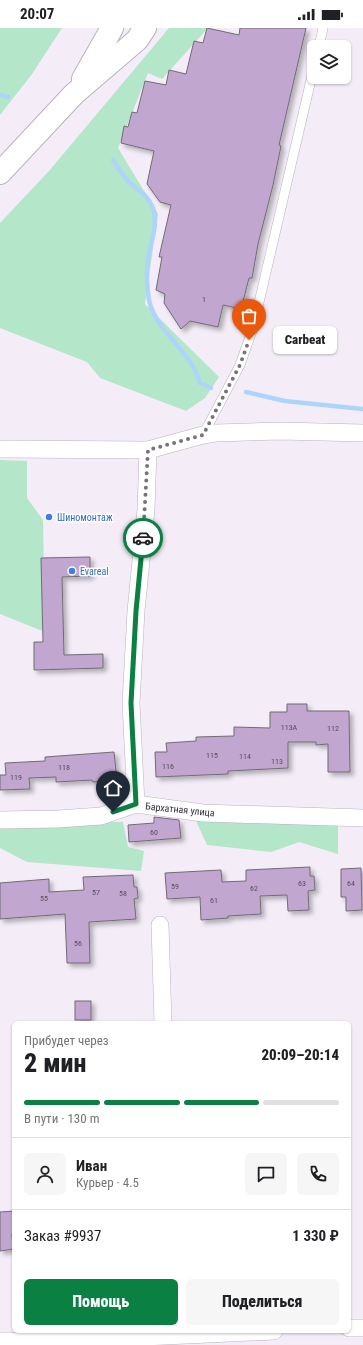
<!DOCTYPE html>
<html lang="ru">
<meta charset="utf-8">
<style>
:root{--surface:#fff;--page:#f6f6f6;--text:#202124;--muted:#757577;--line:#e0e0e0;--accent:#0b8043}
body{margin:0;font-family:"Roboto Condensed",sans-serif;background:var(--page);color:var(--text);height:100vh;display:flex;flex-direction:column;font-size:15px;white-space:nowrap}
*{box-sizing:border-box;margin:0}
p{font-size:13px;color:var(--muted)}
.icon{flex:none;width:22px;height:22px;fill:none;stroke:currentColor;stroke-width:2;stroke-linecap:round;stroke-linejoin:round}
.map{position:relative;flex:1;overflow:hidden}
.drawer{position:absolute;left:12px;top:993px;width:339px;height:312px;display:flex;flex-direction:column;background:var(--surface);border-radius:6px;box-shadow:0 1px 3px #0004}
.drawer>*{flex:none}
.controls{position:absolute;left:307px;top:12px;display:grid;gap:8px}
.controls a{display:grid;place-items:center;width:44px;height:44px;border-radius:6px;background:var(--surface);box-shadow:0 1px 3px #0004;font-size:20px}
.pin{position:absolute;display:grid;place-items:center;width:34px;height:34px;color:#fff;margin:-41px -17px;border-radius:50% 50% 50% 0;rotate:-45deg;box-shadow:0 0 4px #0007}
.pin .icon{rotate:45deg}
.courier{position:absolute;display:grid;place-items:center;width:40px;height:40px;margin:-20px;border:3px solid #0b8043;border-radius:50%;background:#fff;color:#222;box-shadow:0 1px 5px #0007}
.bubble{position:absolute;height:28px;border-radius:6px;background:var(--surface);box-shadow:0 1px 3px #0004;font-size:13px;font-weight:800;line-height:28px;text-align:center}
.headline em{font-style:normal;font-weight:800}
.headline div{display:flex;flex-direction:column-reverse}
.headline{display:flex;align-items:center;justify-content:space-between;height:68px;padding:0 12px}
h1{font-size:26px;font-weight:800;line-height:30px}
.bar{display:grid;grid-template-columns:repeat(4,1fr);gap:6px 4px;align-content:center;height:48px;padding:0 12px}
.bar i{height:5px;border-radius:3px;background:var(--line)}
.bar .active{background:var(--accent)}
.bar p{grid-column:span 4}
.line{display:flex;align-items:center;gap:10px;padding:0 12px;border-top:1px solid var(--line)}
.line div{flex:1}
.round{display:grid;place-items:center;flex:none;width:42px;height:42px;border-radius:6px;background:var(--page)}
.cta{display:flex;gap:8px;margin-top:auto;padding:8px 12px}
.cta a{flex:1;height:46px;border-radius:6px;background:var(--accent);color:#fff;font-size:16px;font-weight:800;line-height:46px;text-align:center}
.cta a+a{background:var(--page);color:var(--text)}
.status{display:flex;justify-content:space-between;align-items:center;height:28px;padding:0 20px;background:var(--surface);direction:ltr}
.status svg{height:11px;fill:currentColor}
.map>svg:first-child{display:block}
.green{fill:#b4e6c9}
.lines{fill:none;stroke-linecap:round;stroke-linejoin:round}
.stream{stroke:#aed5f9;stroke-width:4.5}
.building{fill:#c1a6d0;stroke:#716b75;filter:url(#shadow)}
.service-casing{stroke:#bab3be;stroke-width:10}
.minor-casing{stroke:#bab3be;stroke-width:18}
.secondary-casing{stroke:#bab3be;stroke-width:24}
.service{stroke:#fff;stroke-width:9}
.minor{stroke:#fff;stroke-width:17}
.secondary{stroke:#fff;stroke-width:22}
.done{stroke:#77737a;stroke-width:4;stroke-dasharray:0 7.2}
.route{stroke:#0b8043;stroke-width:5}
.shop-dot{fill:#3f7fe0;stroke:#fefdff;stroke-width:1.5}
.labels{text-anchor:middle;stroke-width:3;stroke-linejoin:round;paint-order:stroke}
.number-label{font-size:8px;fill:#574e5c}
.shop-label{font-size:10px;fill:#366cbe;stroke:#fefdff;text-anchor:start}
.street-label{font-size:10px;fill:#343136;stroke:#fefdff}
</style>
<div class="status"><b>20:07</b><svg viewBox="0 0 49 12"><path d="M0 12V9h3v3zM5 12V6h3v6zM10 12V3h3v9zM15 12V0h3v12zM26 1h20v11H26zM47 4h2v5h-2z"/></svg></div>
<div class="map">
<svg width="363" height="1317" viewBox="0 0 363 1317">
<defs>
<filter id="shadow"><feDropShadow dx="3.5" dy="3.5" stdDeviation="2" flood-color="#0004"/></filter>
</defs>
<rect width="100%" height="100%" fill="#f4edf8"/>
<!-- green -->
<g class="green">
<path d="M 0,0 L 62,0 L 32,46 L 0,87 Z"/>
<path d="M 169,0 L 208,0 L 162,51 L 148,45 L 118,120 L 158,186 L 145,276 L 219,349 L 205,370 L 186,383 L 100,350 L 87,334 L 0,300 L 0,195 L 49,143 Z"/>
<path d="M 0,432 L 27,433 L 27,470 L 43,492 L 45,604 L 0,586 Z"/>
<path d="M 338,792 L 338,826 L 299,814 L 271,824 L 207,817 L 196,793 Z"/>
<path d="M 123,794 L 128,819 L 144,823 L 141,843 L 27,834 L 0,820 L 0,795 Z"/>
</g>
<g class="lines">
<!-- stream -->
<g class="stream">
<path d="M 0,67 L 8,69"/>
<path d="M 113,132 C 118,139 124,150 131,156 C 141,165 147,166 153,180 C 159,195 150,216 148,231 C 146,243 147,268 151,279 C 162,308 192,325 200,355 L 211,360"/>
<path d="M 246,364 L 285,373 L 363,381"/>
</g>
</g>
<!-- building -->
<g class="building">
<path d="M 207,0 L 239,7 L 240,0 L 306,0 L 279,117 L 281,118 L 273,157 L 258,216 L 252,250 L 249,250 L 241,281 L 223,277 L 218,299 L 190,293 L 181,301 L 164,275 L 165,266 L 156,262 L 162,229 L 159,229 L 171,177 L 160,174 L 147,156 L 154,123 L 121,115 L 124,98 L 128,99 L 132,84 L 137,85 L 145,53 L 166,57 L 169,42 L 186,46 L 194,13 L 203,15 Z"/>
<path d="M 90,529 L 90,548 L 62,549 L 64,627 L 103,626 L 103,640 L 34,642 L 34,614 L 43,614 L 41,530 Z"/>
<path d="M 287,676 L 307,676 L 307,683 L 349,683 L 350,744 L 328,744 L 328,716 L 316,717 L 316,714 L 288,714 L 288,740 L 228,743 L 228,746 L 156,749 L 155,724 L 167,724 L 166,715 L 196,713 L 196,709 L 234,708 L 234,699 L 270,700 L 270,684 L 287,684 Z"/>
<path d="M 114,724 L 117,752 L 93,754 L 92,752 L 56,754 L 56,749 L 29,750 L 30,761 L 0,762 L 0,747 L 6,747 L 5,735 L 45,733 L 45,729 Z"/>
<path d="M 154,789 L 179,792 L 181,810 L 129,814 L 128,797 L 154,795 Z"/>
<path d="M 310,839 L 310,848 L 314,848 L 315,862 L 308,863 L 309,882 L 288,883 L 287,867 L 260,868 L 261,886 L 228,888 L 228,890 L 201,892 L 200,869 L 167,871 L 165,845 L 221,842 L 222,854 L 246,853 L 246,842 Z"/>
<path d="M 361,840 L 362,882 L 346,883 L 346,869 L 341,869 L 341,841 Z"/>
<path d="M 133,847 L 134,859 L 137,859 L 138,870 L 134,871 L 136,891 L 89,894 L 90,935 L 67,935 L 65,886 L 0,891 L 0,855 L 49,851 L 49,864 L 84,862 L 83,849 Z"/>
<rect x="75" y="973" width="16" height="19"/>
<path d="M 14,1183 L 14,1206 L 12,1206 L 13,1221 L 0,1223 L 0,1184 Z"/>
</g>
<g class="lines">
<!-- service casing -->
<g class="service-casing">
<g id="service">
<path d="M 319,19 L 323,0"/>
<path d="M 203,407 L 240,337 L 253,300 L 314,39"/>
</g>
</g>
<!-- minor casing -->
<g class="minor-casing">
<g id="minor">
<path d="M 0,421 L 148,422 L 203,407 L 216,405 L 281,403 L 363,405"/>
<path d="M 136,776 L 131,675 L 136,583 L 146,482 L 148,422"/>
<path d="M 0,792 L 58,791 L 101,788 L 136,776 L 203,785 L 363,790"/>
<path d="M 160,897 L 163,995"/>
<path d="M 349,1300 L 363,1300"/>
<path d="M 0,1313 L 56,1313 L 274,1303"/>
</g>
</g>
<!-- secondary casing -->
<g class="secondary-casing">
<g id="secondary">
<path d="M 83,51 L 112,0"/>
<path d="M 0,145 L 74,66 L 137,12 L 145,0"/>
</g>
</g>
<!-- service -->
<use href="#service" class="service"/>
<!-- minor -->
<use href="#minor" class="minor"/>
<!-- secondary -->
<use href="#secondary" class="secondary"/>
</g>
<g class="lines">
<!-- done -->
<path class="done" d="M 143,510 L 148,422 L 203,407 L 240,337 L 249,312"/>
<!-- route -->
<path class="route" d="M 113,784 L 136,776 L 131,675 L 136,583 L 143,510"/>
</g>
<!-- markers -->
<g class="shop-dot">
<circle cx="49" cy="489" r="4"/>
<circle cx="72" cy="543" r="4"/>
</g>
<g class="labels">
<!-- number labels -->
<g class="number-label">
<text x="204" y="274">1</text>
<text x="289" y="702">113А</text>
<text x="333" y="703">112</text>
<text x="212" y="730">115</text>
<text x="245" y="731">114</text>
<text x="277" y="736">113</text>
<text x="168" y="741">116</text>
<text x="64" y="742">118</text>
<text x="16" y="752">119</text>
<text x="154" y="807">60</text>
<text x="302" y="858">63</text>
<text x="351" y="858">64</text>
<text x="175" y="861">59</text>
<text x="254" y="863">62</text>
<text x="96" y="867">57</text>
<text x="123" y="868">58</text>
<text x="44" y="873">55</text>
<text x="214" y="875">61</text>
<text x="78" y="918">56</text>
</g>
<!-- shop labels -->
<g class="shop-label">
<text x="57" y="493">Шиномонтаж</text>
<text x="80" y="547">Evareal</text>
</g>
<!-- street labels -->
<g class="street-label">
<text transform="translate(180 781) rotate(6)" y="4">Бархатная улица</text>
</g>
</g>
</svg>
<div class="controls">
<a><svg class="icon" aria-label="layers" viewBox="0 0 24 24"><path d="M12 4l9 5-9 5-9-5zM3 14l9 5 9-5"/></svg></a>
</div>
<div class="pin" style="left:249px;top:312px;background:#ea580c"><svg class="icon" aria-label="bag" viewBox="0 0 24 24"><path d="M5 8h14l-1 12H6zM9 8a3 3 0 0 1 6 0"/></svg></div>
<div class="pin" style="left:113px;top:784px;background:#1f2937"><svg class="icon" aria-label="home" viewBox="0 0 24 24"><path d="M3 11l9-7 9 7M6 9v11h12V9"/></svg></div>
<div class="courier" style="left:143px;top:510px"><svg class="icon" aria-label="car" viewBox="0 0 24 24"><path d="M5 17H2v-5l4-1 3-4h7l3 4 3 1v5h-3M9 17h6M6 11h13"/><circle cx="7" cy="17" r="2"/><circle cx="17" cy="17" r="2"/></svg></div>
<div class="bubble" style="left:273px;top:298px;width:64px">Carbeat</div>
<section class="drawer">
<div class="headline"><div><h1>2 мин</h1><p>Прибудет через</p></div><em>20:09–20:14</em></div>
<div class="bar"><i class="active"></i><i class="active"></i><i class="active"></i><i></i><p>В пути · 130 m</p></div>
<div class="line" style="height:72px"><a class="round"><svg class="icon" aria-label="person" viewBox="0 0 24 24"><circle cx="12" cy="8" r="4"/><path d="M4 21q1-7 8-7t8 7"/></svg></a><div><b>Иван</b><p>Курьер · 4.5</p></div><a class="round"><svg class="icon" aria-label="chat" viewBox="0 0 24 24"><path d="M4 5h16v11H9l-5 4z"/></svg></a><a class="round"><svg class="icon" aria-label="phone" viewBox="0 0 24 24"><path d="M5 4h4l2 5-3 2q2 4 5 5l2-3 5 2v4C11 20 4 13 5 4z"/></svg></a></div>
<div class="line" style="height:52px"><div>Заказ #9937</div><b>1 330 ₽</b></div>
<div class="cta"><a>Помощь</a><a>Поделиться</a></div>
</section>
</div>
